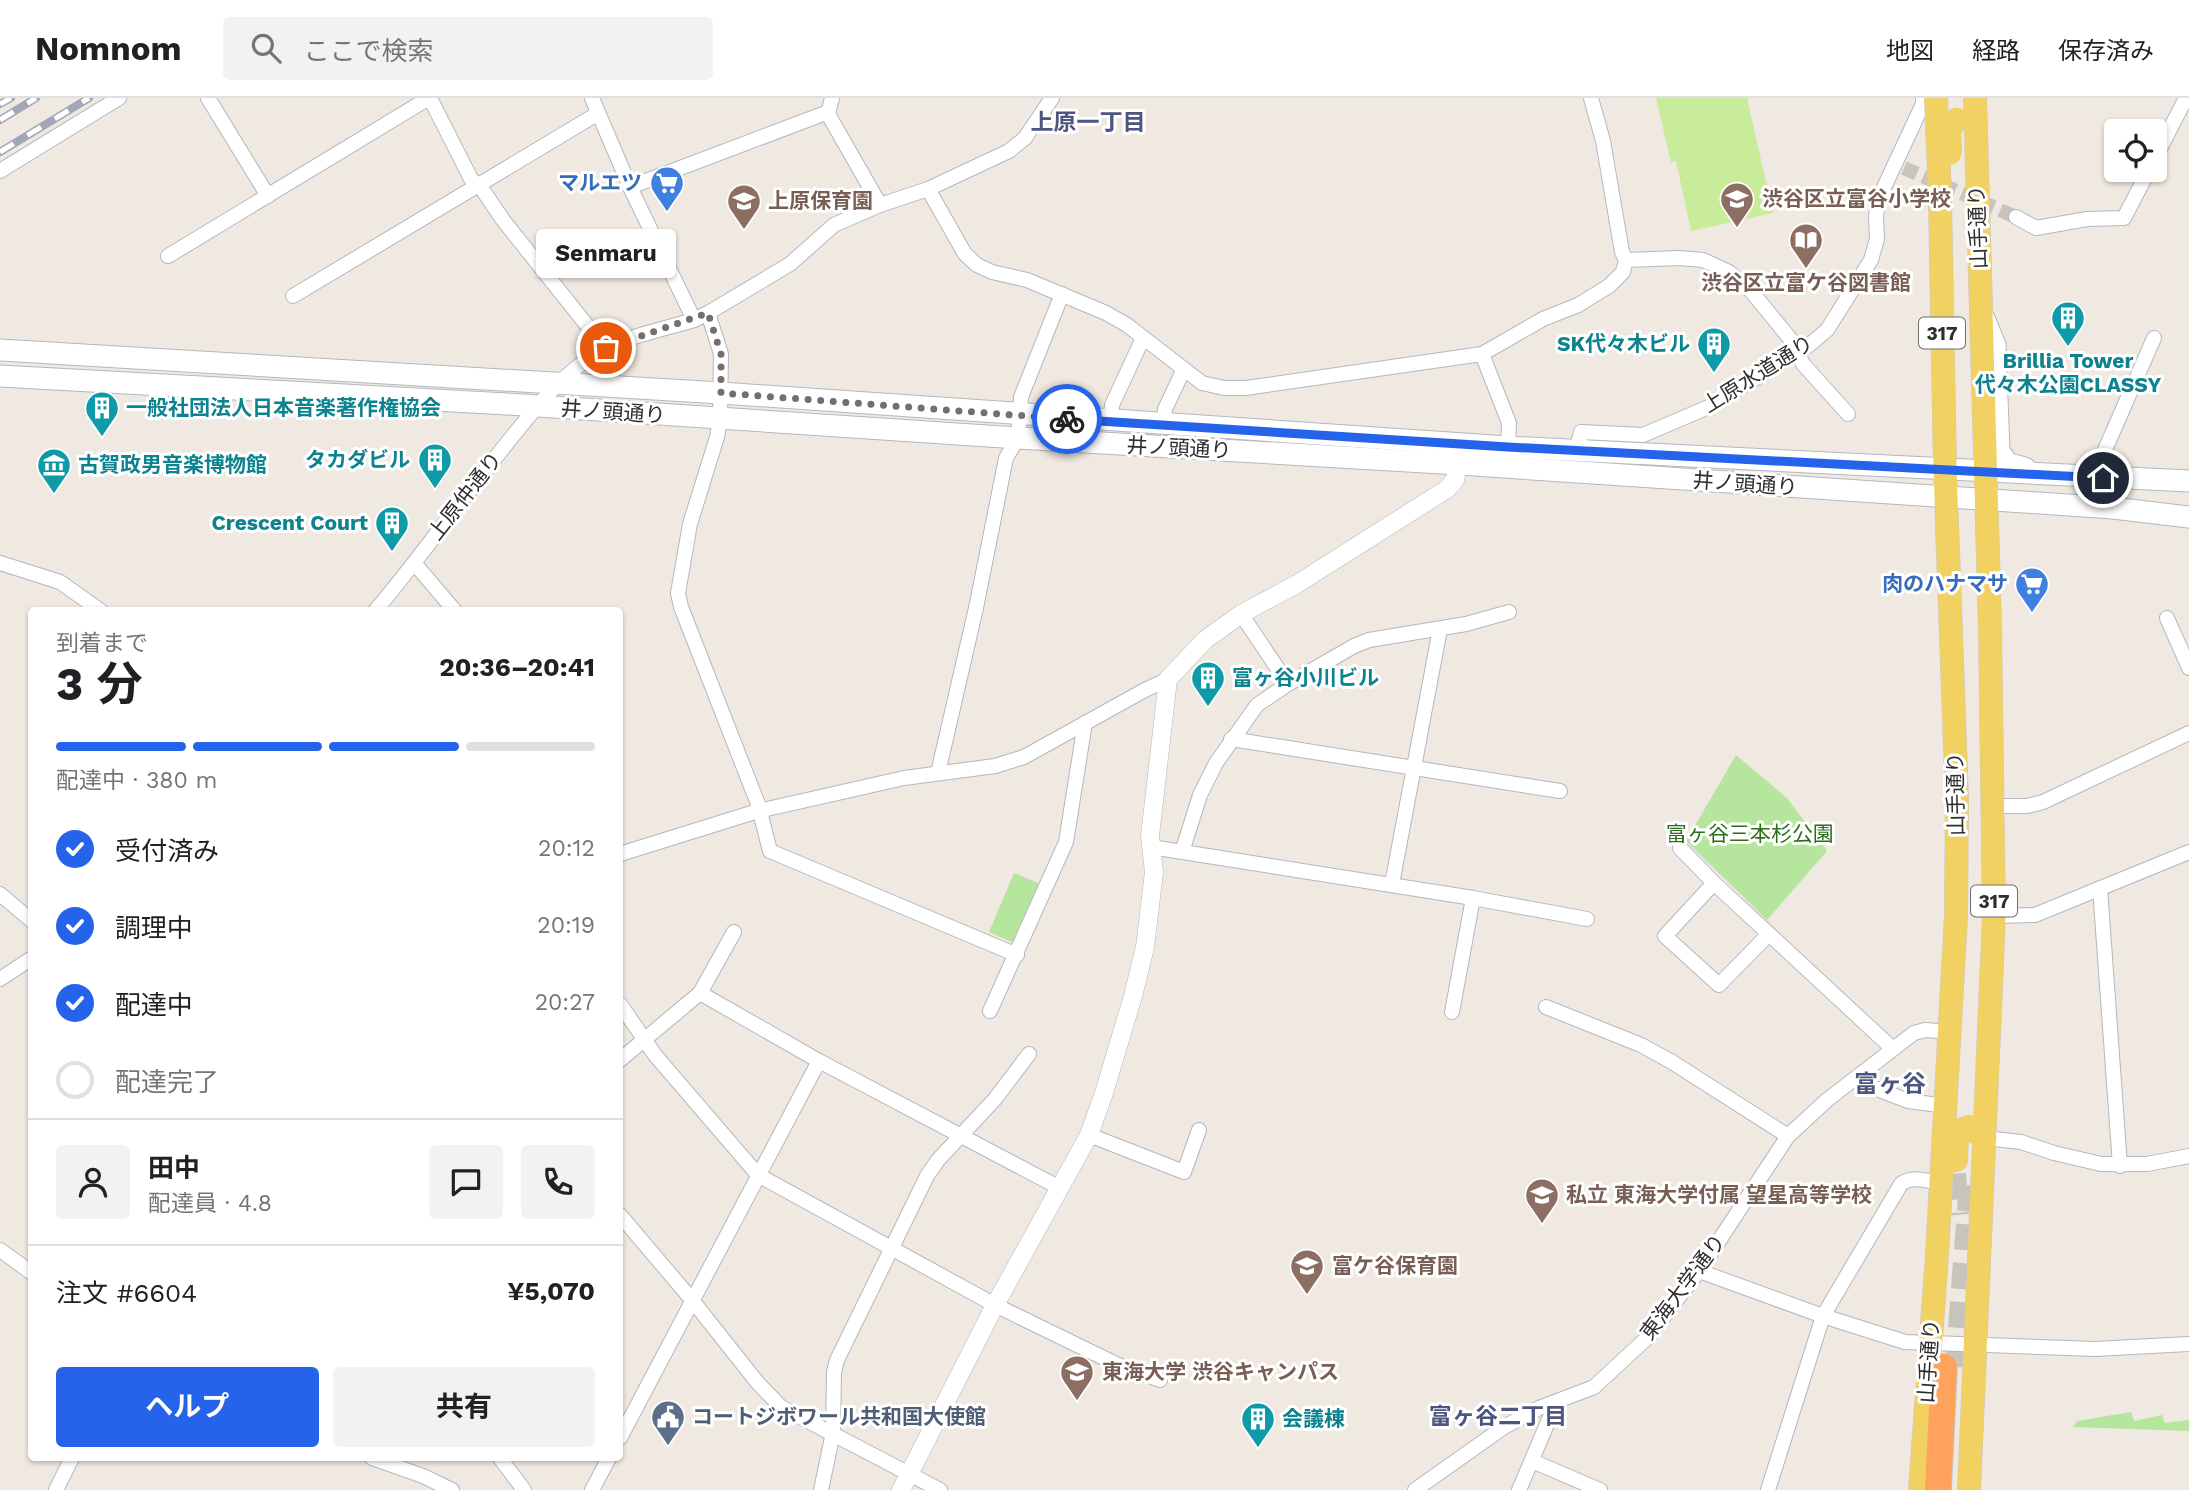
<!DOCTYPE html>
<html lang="ja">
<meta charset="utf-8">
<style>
:root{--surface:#fff;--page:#f2f2f2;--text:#202124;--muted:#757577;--line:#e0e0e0;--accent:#2563eb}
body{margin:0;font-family:"Work Sans","Noto Sans JP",sans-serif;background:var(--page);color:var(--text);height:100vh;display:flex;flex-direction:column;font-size:26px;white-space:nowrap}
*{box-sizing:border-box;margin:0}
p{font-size:23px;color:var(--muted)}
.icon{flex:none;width:38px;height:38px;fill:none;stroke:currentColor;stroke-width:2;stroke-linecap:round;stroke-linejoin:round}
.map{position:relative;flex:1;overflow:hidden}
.drawer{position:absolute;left:28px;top:509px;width:595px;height:854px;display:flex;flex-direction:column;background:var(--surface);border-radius:7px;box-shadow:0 2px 5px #0004}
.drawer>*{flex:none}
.buttons{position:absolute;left:2104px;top:21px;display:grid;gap:14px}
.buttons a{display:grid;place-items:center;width:63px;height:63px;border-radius:7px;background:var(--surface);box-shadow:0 2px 5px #0004;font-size:35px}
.pin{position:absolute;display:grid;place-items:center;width:60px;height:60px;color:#fff;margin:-30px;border:4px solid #fff;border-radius:50%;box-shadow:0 2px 7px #0007}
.courier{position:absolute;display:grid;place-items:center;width:70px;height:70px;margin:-35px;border:5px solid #2563eb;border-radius:50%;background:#fff;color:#222;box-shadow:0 2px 9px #0007}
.bubble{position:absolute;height:49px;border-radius:7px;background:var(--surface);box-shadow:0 2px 5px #0004;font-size:23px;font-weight:700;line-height:49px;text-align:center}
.summary em{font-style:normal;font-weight:700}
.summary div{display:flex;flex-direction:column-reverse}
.summary{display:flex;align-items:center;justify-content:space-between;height:119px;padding:0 28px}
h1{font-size:46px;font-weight:700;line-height:52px}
.bar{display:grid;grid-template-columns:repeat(4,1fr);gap:10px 7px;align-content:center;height:84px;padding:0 28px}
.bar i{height:9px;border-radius:5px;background:var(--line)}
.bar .current{background:var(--accent)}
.bar p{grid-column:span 4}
.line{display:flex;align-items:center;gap:18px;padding:0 28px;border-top:2px solid var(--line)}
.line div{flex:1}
.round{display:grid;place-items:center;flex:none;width:74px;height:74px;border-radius:7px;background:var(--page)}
ol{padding:0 28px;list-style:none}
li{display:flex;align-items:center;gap:21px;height:77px}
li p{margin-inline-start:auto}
li .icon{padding:7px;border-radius:50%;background:var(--accent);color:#fff;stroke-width:4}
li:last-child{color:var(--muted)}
li i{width:38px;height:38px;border:4px solid var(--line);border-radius:50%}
.button{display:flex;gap:14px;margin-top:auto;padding:14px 28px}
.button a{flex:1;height:80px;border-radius:7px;background:var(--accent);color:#fff;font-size:28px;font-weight:700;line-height:80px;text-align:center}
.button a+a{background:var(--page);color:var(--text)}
header{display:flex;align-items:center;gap:42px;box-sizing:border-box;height:98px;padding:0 35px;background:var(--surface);border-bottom:2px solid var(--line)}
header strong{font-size:33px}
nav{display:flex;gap:38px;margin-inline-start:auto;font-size:24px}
.search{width:490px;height:63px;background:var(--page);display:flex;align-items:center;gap:18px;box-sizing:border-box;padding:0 24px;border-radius:7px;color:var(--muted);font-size:26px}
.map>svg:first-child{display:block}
.green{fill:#b6e59e}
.pitch{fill:#c9ec9a}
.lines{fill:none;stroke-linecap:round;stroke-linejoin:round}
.minor-tunnel{stroke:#c8c4bd;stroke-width:14;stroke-dasharray:14 7;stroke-linecap:butt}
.motorway-tunnel{stroke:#c8c4bd;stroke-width:26;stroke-dasharray:26 13;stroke-linecap:butt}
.minor-casing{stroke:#b4b7c1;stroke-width:16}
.tertiary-casing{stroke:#b4b7c1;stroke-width:19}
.secondary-casing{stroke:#b4b7c1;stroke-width:23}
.primary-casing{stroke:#c9c9c9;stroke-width:24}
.motorway-casing{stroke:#c9c9c9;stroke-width:28}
.minor{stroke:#fff;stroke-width:14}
.tertiary{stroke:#fff;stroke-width:18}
.secondary{stroke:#fff;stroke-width:21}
.primary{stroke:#f2d163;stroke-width:23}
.motorway{stroke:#ffa35c;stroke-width:26}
.rail-casing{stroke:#a3a6b8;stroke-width:8}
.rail{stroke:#fff;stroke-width:5;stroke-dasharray:16;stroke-linecap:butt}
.primary-bridge-casing{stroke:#c9c9c9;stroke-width:24;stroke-linecap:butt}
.primary-bridge{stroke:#f2d163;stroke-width:23}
.done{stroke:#726f6d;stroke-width:7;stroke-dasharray:0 12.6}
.route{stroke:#2563eb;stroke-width:9}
.labels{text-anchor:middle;stroke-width:6;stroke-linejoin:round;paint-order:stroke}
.shield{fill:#fff;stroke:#6d6d6d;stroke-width:2}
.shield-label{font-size:19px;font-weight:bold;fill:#2e2e2e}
.shop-label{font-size:21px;font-weight:bold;fill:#366cbe;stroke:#fff;text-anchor:end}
.education-label{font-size:21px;font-weight:bold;fill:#785e54;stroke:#fff;text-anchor:start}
.street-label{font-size:21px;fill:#2e2e2e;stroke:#fff}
.culture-label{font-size:21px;font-weight:bold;fill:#0d838f;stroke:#fff;text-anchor:start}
.park-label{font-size:21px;fill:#2c6e1b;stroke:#fff}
.service-label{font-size:21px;font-weight:bold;fill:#4e5e75;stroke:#fff;text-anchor:start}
.neighbourhood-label{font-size:23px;font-weight:bold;fill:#4d5680;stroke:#fff}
.quarter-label{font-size:24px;font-weight:bold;fill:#4d5680;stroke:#fff}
</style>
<header>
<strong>Nomnom</strong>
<div class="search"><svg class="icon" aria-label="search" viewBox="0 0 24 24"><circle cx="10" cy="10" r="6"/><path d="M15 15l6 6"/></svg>ここで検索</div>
<nav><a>地図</a><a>経路</a><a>保存済み</a></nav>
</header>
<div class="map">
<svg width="2189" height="1392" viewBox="0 0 2189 1392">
<rect width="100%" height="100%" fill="#efe9e1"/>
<!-- green -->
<g class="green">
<path d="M 1736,657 L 1787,700 L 1827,753 L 1767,822 L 1686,743 Z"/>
<path d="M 1014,775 L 1040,786 L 1014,845 L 989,834 Z"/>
<path d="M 2131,1314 L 2134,1323 L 2162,1317 L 2165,1325 L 2189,1322 L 2189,1333 L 2073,1329 L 2077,1323 Z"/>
</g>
<!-- pitch -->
<path class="pitch" d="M 1656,0 L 1747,0 L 1773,115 L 1691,133 L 1676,63 L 1671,64 Z"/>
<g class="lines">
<!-- minor-tunnel -->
<path class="minor-tunnel" d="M 1904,70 L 2016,119"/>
<!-- motorway-tunnel -->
<g class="motorway-tunnel">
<path d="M 1950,1037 L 1956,1117"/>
<path d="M 1958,1269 L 1972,1087"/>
</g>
<!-- minor casing -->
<g class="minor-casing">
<g id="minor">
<path d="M 208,0 L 268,98"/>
<path d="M 430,0 L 471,81 L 482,91 L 503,122 L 605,250"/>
<path d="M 592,0 L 630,89 L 694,222"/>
<path d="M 832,0 L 828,16 L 880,107"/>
<path d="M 2154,62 L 2186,0"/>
<path d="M 0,73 L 119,0"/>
<path d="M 630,89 L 823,16 L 828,16"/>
<path d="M 928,91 L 965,156 L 977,167 L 992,174 L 1027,182 L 1106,215 L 1127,227 L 1202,285 L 1224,290 L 1246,290 L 1482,256 L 1543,221 L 1578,207 L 1609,188 L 1623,174 L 1626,162 L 1622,154 L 1603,43 L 1591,0"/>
<path d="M 2016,119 L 2036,130 L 2087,121 L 2124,120 L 2149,72"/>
<path d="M 168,158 L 429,0"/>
<path d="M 1626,162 L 1679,160 L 1703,162 L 1729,174 L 1751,193 L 1792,243 L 1803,266 L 1848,316"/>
<path d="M 293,198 L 597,16"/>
<path d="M 708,215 L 721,256 L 720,322 L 717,339 L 690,426 L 678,495 L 681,509 L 758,706 L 770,753 L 1017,857"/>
<path d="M 1482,256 L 1509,325 L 1508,349"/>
<path d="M 1111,323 L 1112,307 L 1143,240"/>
<path d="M 1163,327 L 1165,311 L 1184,271"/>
<path d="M 1576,353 L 1581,334 L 1643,337 L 1711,308 L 1808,248 L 1827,232 L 1871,162 L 1877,141 L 1876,118 L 1879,100 L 1923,6 L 1923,0"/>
<path d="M 2103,380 L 2104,354 L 2154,240"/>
<path d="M 0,465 L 60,484 L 101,513"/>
<path d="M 415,466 L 455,513"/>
<path d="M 375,513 C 420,460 460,403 504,349 C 533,313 562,274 603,252 C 625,239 668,230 694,222 L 708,215 L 790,166 L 834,127 L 880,107 L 928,91 L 1009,53 L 1025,40 L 1052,0"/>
<path d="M 1241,516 L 1288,586"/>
<path d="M 2167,520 L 2189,570"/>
<path d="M 1231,641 L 1560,693"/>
<path d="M 938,675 L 976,510 L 1006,360 L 1018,340 L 1021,299 L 1062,196"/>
<path d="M 1993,708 L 2027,708 L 2043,704 L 2189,635"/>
<path d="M 1151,749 L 1473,800 L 1587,821"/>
<path d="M 1680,750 L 1714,785 L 1893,951"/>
<path d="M 1182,754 L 1200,697 L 1216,665 L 1257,607 L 1288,586 L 1354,548 L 1369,542 L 1466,526 L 1509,514"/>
<path d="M 620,756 L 758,713 L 904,680 L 995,668 L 1024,659 L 1143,593 L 1168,581"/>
<path d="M 1714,785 L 1665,838 L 1719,887 L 1769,836"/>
<path d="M 1392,786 L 1440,531"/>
<path d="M 2100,790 L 2120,1068"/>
<path d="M 0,796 L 32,823"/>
<path d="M 1994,818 L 2035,817 L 2189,754"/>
<path d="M 0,881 L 32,860"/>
<path d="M 700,895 L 819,963 L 1060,1090"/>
<path d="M 620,906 L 655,957 L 758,1077 L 995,1207 L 1116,1266 L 1160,1282"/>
<path d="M 1546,909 L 1641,947 L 1672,964 L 1788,1038"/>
<path d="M 990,913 L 1066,744 L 1085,625"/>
<path d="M 1452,914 L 1473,800"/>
<path d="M 620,962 L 700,895 L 734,834"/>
<path d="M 1854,982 L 1908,1003 L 1946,1008"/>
<path d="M 1089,1037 L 1184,1074 L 1199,1032"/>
<path d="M 1985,1040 L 2021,1044 L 2054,1055 L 2101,1066 L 2147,1066 L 2189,1058"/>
<path d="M 620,1117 L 692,1202 L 757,1284 L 781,1309 L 940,1392"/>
<path d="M 0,1152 L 32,1175"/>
<path d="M 1699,1173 L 1823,1218 L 1905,1244 L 2095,1251 L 2189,1246"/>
<path d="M 620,1340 L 819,963"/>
<path d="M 372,1360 L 423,1378 L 452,1392"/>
<path d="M 500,1360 L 524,1392"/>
<path d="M 1532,1363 L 1600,1392"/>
<path d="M 56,1392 L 72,1360"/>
<path d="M 592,1392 L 609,1360"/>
<path d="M 821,1392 L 833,1335 L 834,1274 L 837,1262 L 927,1078 L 938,1062 L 995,1001 L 1029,956"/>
<path d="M 1415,1392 L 1504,1329 L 1539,1310 L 1594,1289 L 1647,1240 L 1671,1209 L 1699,1173 L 1788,1038 L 1827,1002 L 1914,935 L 1925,932 L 1951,934"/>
<path d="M 1519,1392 L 1556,1305"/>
<path d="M 1768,1392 L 1823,1218 L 1901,1086 C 1912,1077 1928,1083 1940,1085"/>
</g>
</g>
<!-- tertiary casing -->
<g class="tertiary-casing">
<path id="tertiary" d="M 901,1392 L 995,1207 L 1089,1037 L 1104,995 L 1133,898 L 1145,849 L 1154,774 L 1150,738 L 1168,581 L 1205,542 L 1241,516 L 1297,486 L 1447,391 L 1455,382 L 1460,356"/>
</g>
<!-- secondary casing -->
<g class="secondary-casing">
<g id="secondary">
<path d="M 1983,218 L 1995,247 L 1999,353 L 2007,365 L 2025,370"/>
<path d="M 0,252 L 721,295 L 1508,349 L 2189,383"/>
<path d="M 0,278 L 507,306 L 1018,340 L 1459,366 L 2113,410 L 2189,419"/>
</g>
</g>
<!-- primary casing -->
<g class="primary-casing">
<g id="primary">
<path d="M 1956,1062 C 1957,1050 1954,1032 1969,1029 L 1985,1040"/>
<path d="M 1920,1392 L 1937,1157 L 1956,818 L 1957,703 L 1945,371 L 1940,100"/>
<path d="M 1969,1392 L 1994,818 L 1990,530 L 1975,0"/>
</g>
</g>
<!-- motorway casing -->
<g class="motorway-casing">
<path id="motorway" d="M 1938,1392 L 1944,1269"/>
</g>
<!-- minor -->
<use href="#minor" class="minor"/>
<!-- tertiary -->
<use href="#tertiary" class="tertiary"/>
<!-- secondary -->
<use href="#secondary" class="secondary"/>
<!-- primary -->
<use href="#primary" class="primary"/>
<!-- motorway -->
<use href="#motorway" class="motorway"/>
<!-- rail casing -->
<g class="rail-casing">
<g id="rail">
<path d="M 0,6 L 11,0"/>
<path d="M 0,22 L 36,0"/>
<path d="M 0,54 L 89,0"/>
</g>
</g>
<!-- rail -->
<use href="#rail" class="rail"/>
<!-- primary-bridge casing -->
<g class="primary-bridge-casing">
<g id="primary-bridge">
<path d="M 1936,0 L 1940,100"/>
<path d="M 1950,55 L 1949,31 L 1957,21"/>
</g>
</g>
<!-- primary-bridge -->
<use href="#primary-bridge" class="primary-bridge"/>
</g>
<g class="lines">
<!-- done -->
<path class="done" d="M 606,250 L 708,215 L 721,256 L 721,295 L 1067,321"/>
<!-- route -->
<path class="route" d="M 1067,321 L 1508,349 L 2103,380"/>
</g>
<!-- icons -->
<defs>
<g id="supermarket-pin" transform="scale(1.75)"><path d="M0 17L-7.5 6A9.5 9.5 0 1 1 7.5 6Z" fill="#3f7fe0" stroke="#fff"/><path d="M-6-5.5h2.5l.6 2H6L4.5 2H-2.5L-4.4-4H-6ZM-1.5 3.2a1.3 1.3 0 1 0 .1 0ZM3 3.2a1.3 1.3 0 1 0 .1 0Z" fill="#fff"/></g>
<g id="school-pin" transform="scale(1.75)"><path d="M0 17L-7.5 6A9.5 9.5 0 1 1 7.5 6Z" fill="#8d6e63" stroke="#fff"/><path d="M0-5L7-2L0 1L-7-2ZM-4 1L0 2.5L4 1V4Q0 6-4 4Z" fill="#fff"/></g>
<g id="library-pin" transform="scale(1.75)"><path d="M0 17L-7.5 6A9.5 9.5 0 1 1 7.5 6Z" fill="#8d6e63" stroke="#fff"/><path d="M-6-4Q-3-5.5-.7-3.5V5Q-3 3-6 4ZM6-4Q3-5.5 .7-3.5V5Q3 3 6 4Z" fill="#fff"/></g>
<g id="building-pin" transform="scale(1.75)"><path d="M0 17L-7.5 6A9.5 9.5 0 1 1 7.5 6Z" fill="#0f9aa8" stroke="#fff"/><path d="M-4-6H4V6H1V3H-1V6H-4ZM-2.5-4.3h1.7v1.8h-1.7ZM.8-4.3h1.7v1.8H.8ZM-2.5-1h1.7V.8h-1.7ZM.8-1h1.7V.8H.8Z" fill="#fff"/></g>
<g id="museum-pin" transform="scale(1.75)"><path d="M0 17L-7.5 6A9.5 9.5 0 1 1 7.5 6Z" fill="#0f9aa8" stroke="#fff"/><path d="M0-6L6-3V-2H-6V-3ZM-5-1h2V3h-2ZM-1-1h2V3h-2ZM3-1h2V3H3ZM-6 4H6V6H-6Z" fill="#fff"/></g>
<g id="university-pin" transform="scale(1.75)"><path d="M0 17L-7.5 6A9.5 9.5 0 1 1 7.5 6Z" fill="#8d6e63" stroke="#fff"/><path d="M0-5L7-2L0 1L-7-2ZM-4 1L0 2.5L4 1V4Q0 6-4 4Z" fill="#fff"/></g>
<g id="civic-pin" transform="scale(1.75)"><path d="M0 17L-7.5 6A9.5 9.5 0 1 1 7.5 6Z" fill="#5c6f8a" stroke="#fff"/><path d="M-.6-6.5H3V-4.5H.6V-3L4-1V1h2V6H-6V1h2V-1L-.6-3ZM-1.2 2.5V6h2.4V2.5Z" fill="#fff"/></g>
</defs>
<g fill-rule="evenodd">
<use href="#supermarket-pin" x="667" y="85"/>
<use href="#school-pin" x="1737" y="101"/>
<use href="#school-pin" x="744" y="103"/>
<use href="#library-pin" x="1806" y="142"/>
<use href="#building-pin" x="2068" y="220"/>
<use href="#building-pin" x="1714" y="246"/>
<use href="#building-pin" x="102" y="310"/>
<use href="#building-pin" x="435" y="362"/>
<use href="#museum-pin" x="54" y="367"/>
<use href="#building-pin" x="392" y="425"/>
<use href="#supermarket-pin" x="2032" y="486"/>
<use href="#building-pin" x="1208" y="580"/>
<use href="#school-pin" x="1542" y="1097"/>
<use href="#school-pin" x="1307" y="1168"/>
<use href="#university-pin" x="1077" y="1274"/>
<use href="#civic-pin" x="668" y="1319"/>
<use href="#building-pin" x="1258" y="1321"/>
</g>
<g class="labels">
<!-- shield labels -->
<g class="shield">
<rect x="1919" y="219.5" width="46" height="31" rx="5"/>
<rect x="1971" y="787.5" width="46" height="31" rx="5"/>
</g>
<g class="shield-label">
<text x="1942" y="242">317</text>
<text x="1994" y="810">317</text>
</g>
<!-- shop labels -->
<g class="shop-label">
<text x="642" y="92">マルエツ</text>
<text x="2008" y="493">肉のハナマサ</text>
</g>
<!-- education labels -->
<g class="education-label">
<text x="1762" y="108">渋谷区立富谷小学校</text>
<text x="768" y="110">上原保育園</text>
<text x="1806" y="192" text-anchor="middle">渋谷区立富ケ谷図書館</text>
<text x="1566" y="1104">私立 東海大学付属 望星高等学校</text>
<text x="1332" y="1175">富ケ谷保育園</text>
<text x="1102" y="1281">東海大学 渋谷キャンパス</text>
</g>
<!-- street labels -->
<g class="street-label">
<text transform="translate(1978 129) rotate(-92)" y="7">山手通り</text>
<text transform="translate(1758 276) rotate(-32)" y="7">上原水道通り</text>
<text transform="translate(613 314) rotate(4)" y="7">井ノ頭通り</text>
<text transform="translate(1179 350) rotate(3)" y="7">井ノ頭通り</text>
<text transform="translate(1745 386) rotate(4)" y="7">井ノ頭通り</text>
<text transform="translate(465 398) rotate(-52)" y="7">上原仲通り</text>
<text transform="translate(1956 696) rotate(-91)" y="7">山手通り</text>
<text transform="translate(1683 1189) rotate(-53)" y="7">東海大学通り</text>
<text transform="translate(1929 1263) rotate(-86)" y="7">山手通り</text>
</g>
<!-- culture labels -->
<g class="culture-label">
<text x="1690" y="253" text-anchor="end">SK代々木ビル</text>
<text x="2068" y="270" text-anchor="middle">Brillia Tower<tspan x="2068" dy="24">代々木公園CLASSY</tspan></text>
<text x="126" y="317">一般社団法人日本音楽著作権協会</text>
<text x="410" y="369" text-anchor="end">タカダビル</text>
<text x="78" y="374">古賀政男音楽博物館</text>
<text x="368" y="432" text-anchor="end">Crescent Court</text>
<text x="1232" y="587">富ヶ谷小川ビル</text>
<text x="1282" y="1328">会議棟</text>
</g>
<!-- park labels -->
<g class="park-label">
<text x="1750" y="743">富ヶ谷三本杉公園</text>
</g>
<!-- service labels -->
<g class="service-label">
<text x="692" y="1326">コートジボワール共和国大使館</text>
</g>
<!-- neighbourhood labels -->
<g class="neighbourhood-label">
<text x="1088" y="32">上原一丁目</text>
<text x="1498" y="1326">富ヶ谷二丁目</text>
</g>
<!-- quarter labels -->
<g class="quarter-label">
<text x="1890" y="994">富ヶ谷</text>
</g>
</g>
</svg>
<div class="buttons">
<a><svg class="icon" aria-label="locate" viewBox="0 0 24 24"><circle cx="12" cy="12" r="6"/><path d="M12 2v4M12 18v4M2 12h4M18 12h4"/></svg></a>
</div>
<div class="pin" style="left:606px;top:250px;background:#ea580c"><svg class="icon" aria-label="bag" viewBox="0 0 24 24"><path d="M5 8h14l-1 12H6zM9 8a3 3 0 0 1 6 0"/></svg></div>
<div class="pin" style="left:2103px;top:380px;background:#1f2937"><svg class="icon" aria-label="home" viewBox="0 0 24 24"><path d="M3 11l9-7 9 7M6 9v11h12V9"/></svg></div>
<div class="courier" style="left:1067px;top:321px"><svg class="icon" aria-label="bike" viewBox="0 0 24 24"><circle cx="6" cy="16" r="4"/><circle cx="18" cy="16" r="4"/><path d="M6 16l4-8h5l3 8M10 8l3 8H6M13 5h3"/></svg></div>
<div class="bubble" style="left:536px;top:131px;width:140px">Senmaru</div>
<section class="drawer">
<div class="summary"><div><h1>3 分</h1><p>到着まで</p></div><em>20:36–20:41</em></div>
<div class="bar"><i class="current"></i><i class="current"></i><i class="current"></i><i></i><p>配達中 · 380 m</p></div>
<ol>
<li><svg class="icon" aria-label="check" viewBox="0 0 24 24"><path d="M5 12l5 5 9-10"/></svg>受付済み<p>20:12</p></li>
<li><svg class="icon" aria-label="check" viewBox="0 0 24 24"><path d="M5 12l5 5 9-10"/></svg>調理中<p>20:19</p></li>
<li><svg class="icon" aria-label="check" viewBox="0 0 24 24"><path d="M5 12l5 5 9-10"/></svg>配達中<p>20:27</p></li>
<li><i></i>配達完了</li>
</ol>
<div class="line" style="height:126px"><a class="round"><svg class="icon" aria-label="person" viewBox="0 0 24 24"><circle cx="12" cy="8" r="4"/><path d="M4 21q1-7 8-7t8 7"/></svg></a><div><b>田中</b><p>配達員 · 4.8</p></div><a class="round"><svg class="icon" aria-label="chat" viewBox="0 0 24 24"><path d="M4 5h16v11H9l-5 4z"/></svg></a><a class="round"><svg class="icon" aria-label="phone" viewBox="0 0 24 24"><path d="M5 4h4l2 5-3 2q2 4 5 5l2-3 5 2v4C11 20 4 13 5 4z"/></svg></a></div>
<div class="line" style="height:91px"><div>注文 #6604</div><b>¥5,070</b></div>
<div class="button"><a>ヘルプ</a><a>共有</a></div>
</section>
</div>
